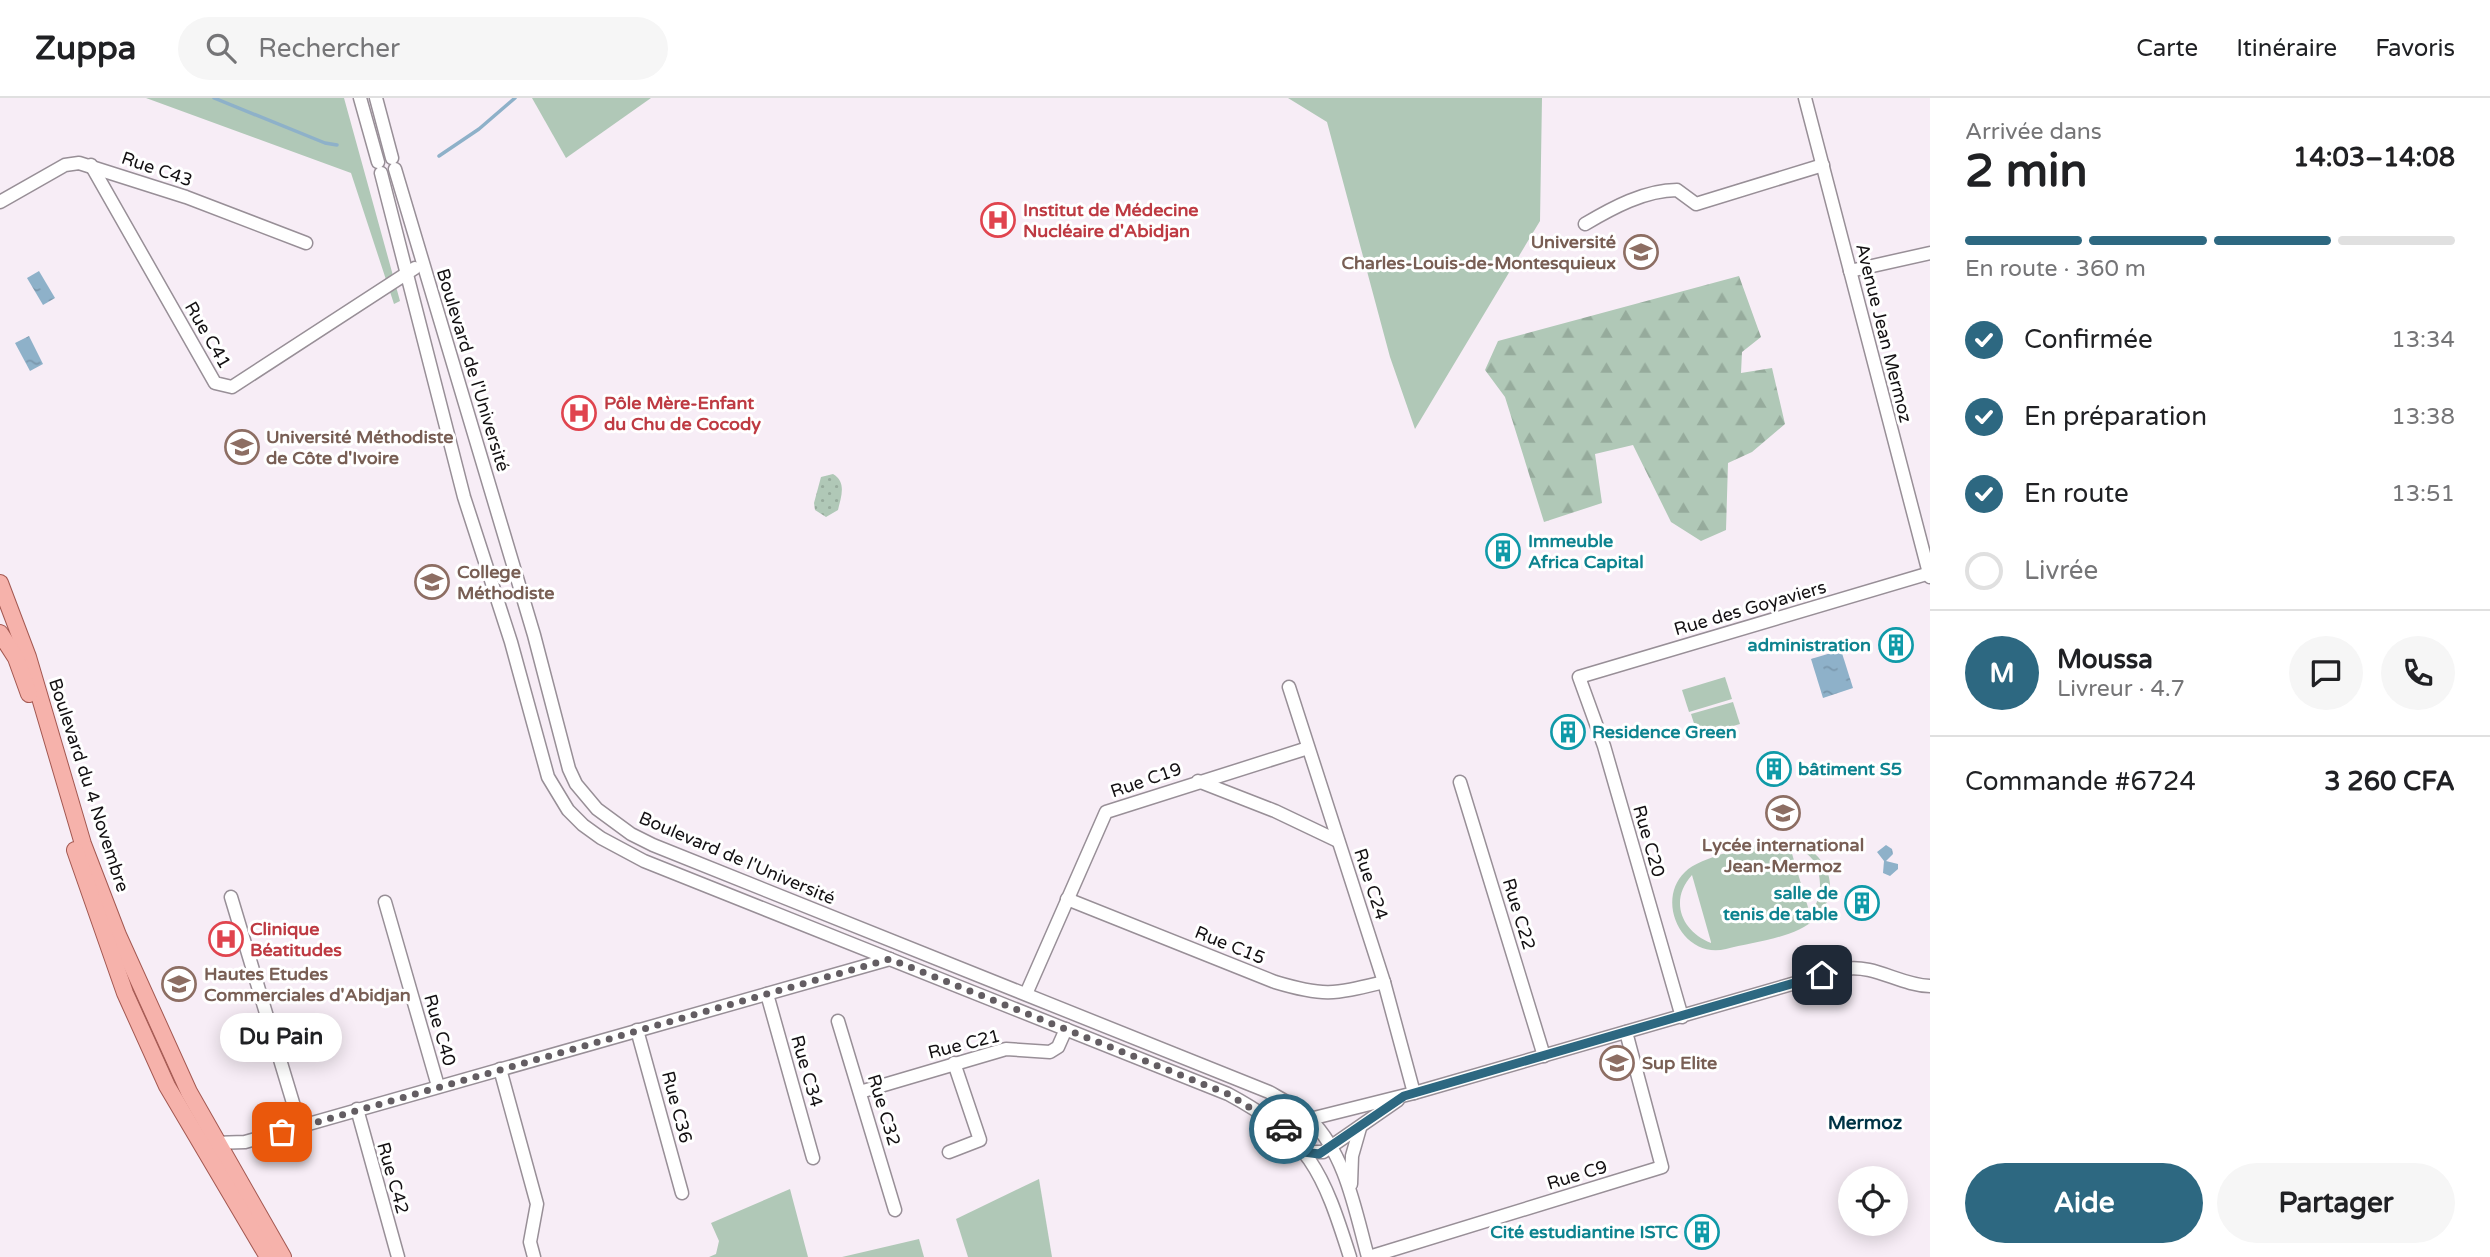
<!DOCTYPE html>
<html lang="fr">
<meta charset="utf-8">
<style>
:root{--surface:#fff;--page:#f6f6f6;--text:#202124;--muted:#757577;--line:#e0e0e0;--accent:#2d6881}
body{margin:0;font-family:"Varela Round",sans-serif;background:var(--page);color:var(--text);height:100vh;display:flex;flex-direction:column;font-size:26px;white-space:nowrap}
*{box-sizing:border-box;margin:0}
p{font-size:23px;color:var(--muted)}
.icon{flex:none;width:38px;height:38px;fill:none;stroke:currentColor;stroke-width:2;stroke-linecap:round;stroke-linejoin:round}
.map{position:relative;flex:1;overflow:hidden}
.sheet{display:flex;flex-direction:column;background:var(--surface);width:560px}
.sheet>*{flex:none}
.fabs{position:absolute;left:1838px;top:1068px;display:grid;gap:14px}
.fabs a{display:grid;place-items:center;width:70px;height:70px;border-radius:50%;background:var(--surface);box-shadow:0 4px 18px #0003;font-size:35px}
.pin{position:absolute;display:grid;place-items:center;width:60px;height:60px;color:#fff;margin:-30px;border-radius:14px;box-shadow:0 4px 10px #0006}
.courier{position:absolute;display:grid;place-items:center;width:70px;height:70px;margin:-35px;border:5px solid #2d6881;border-radius:50%;background:#fff;color:#222;box-shadow:0 2px 9px #0007}
.bubble{position:absolute;height:49px;border-radius:24px;background:var(--surface);box-shadow:0 4px 18px #0003;font-size:23px;font-weight:800;line-height:49px;text-align:center}
.summary em{font-style:normal;font-weight:800}
.summary div{display:flex;flex-direction:column-reverse}
.summary{display:flex;align-items:center;justify-content:space-between;height:119px;padding:0 35px}
h1{font-size:46px;font-weight:800;line-height:52px}
.bar{display:grid;grid-template-columns:repeat(4,1fr);gap:10px 7px;align-content:center;height:84px;padding:0 35px}
.bar i{height:9px;border-radius:5px;background:var(--line)}
.bar .selected{background:var(--accent)}
.bar p{grid-column:span 4}
.line{display:flex;align-items:center;gap:18px;padding:0 35px;border-top:2px solid var(--line)}
.line div{flex:1}
.round{display:grid;place-items:center;flex:none;width:74px;height:74px;border-radius:37px;background:var(--page)}
ol{padding:0 35px;list-style:none}
li{display:flex;align-items:center;gap:21px;height:77px}
li p{margin-inline-start:auto}
li .icon{padding:7px;border-radius:50%;background:var(--accent);color:#fff;stroke-width:4}
li:last-child{color:var(--muted)}
li i{width:38px;height:38px;border:4px solid var(--line);border-radius:50%}
.primary-button{display:flex;gap:14px;margin-top:auto;padding:14px 35px}
.primary-button a{flex:1;height:80px;border-radius:42px;background:var(--accent);color:#fff;font-size:28px;font-weight:800;line-height:80px;text-align:center}
.primary-button a+a{background:var(--page);color:var(--text)}
header{display:flex;align-items:center;gap:42px;box-sizing:border-box;height:98px;padding:0 35px;background:var(--surface);border-bottom:2px solid var(--line)}
header strong{font-size:33px}
nav{display:flex;gap:38px;margin-inline-start:auto;font-size:24px}
.search{width:490px;height:63px;background:var(--page);display:flex;align-items:center;gap:18px;box-sizing:border-box;padding:0 24px;border-radius:38px;color:var(--muted);font-size:26px}
main{display:flex;flex:1;min-height:0}
.map>svg:first-child{display:block}
.grass{fill:#b0c8b7;fill-rule:evenodd}
.forest{fill:url(#forest-firs)}
.park{fill:url(#park-dots)}
.water{fill:url(#water-ripples)}
.lines{fill:none;stroke-linecap:round;stroke-linejoin:round}
.stream{stroke:#8eb1c9;stroke-width:3.5}
.minor-casing{stroke:#988f97;stroke-width:15}
.major-casing{stroke:#a35851;stroke-width:18}
.minor{stroke:#fff;stroke-width:12}
.major{stroke:#f6b2ab;stroke-width:16}
.done{stroke:#635d62;stroke-width:7;stroke-dasharray:0 12.6}
.route{stroke:#2d6881;stroke-width:9}
.labels{text-anchor:middle;stroke-width:6;stroke-linejoin:round;paint-order:stroke}
.street-label{font-size:18px;fill:#131012;stroke:#fff}
.health-label{font-size:18px;font-weight:bold;fill:#be3a42;stroke:#fff;text-anchor:start}
.education-label{font-size:18px;font-weight:bold;fill:#785e54;stroke:#fff;text-anchor:start}
.culture-label{font-size:18px;font-weight:bold;fill:#0d838f;stroke:#fff;text-anchor:start}
.neighbourhood-label{font-size:19px;font-weight:bold;fill:#003345;stroke:#fff}
</style>
<header>
<strong>Zuppa</strong>
<div class="search"><svg class="icon" aria-label="search" viewBox="0 0 24 24"><circle cx="10" cy="10" r="6"/><path d="M15 15l6 6"/></svg>Rechercher</div>
<nav><a>Carte</a><a>Itinéraire</a><a>Favoris</a></nav>
</header>
<main>
<div class="map">
<svg width="1930" height="1159" viewBox="0 0 1930 1159">
<defs>
<pattern id="forest-firs" width="22" height="20" patternUnits="userSpaceOnUse" patternTransform="scale(1.75)"><rect width="22" height="20" fill="#b0c8b7"/><path d="M5 1l3.5 6h-7zM16 11l3.5 6h-7z" fill="#96ab9c"/></pattern>
<pattern id="park-dots" width="8" height="8" patternUnits="userSpaceOnUse" patternTransform="scale(1.75)"><rect width="8" height="8" fill="#b0c8b7"/><path d="M2 2h.1M6 6h.1" fill="none" stroke="#96ab9c" stroke-width="1.8" stroke-linecap="round"/></pattern>
<pattern id="water-ripples" width="26" height="14" patternUnits="userSpaceOnUse" patternTransform="scale(1.75)"><rect width="26" height="14" fill="#8eb1c9"/><path d="M2 4q2-2 4 0t4 0M15 11q2-2 4 0t4 0" fill="none" stroke="#7a97ac"/></pattern>
</defs>
<rect width="100%" height="100%" fill="#f7edf6"/>
<!-- grass -->
<g class="grass">
<path d="M 146,0 L 344,0 L 400,203 L 394,206 L 351,75 Z"/>
<path d="M 532,0 L 651,0 L 566,60 Z"/>
<path d="M 1288,0 L 1542,0 L 1540,123 L 1415,331 L 1390,259 L 1327,24 Z"/>
<path d="M 1725,579 L 1732,601 L 1689,614 L 1682,592 Z"/>
<path d="M 1733,604 L 1740,626 L 1698,638 L 1691,616 Z"/>
<path d="M 1774,742 C 1817,739 1850,785 1816,820 C 1796,840 1753,844 1726,851 C 1684,862 1654,804 1685,774 C 1701,758 1751,749 1774,742 ZM 1790,749 C 1822,752 1828,794 1810,816 ZM 1692,777 L 1711,844 L 1711,845 C 1681,833 1669,802 1692,777 Z"/>
<path d="M 1039,1081 L 1052,1159 L 968,1159 L 956,1121 Z"/>
<path d="M 790,1091 L 808,1159 L 709,1159 L 716,1156 L 719,1143 L 711,1125 Z"/>
<path d="M 919,1141 L 924,1159 L 842,1159 Z"/>
</g>
<!-- forest -->
<path class="forest" d="M 1739,178 L 1761,239 L 1742,254 L 1741,275 L 1772,270 L 1785,326 L 1752,354 L 1728,365 L 1726,432 L 1701,443 L 1671,424 L 1633,347 L 1595,356 L 1602,405 L 1544,424 L 1505,299 L 1485,272 L 1498,243 Z"/>
<!-- park -->
<path class="park" d="M 833,376 C 847,384 841,399 838,412 L 826,419 L 815,412 L 814,405 L 821,379 Z"/>
<!-- water -->
<g class="water">
<path d="M 39,173 L 55,200 L 43,207 L 27,180 Z"/>
<path d="M 29,238 L 43,266 L 30,273 L 15,245 Z"/>
<path d="M 1841,552 L 1853,590 L 1823,600 L 1811,561 Z"/>
<path d="M 1886,747 L 1892,751 L 1893,756 L 1886,763 L 1898,766 L 1898,771 L 1890,778 L 1883,775 L 1884,763 L 1877,754 Z"/>
</g>
<g class="lines">
<!-- stream -->
<g class="stream">
<path d="M 214,0 L 325,45 L 337,47"/>
<path d="M 439,58 L 479,31 L 515,0"/>
</g>
<!-- minor casing -->
<g class="minor-casing">
<g id="minor">
<path d="M 360,0 L 378,64"/>
<path d="M 376,0 L 392,60"/>
<path d="M 1805,0 L 1930,479"/>
<path d="M 91,67 L 215,285 L 232,289 L 415,170"/>
<path d="M 395,71 L 534,537 L 569,671 L 576,686 L 597,711 L 631,736 L 653,747 L 1269,994 C 1283,1002 1299,1010 1310,1021 C 1346,1057 1355,1112 1368,1159"/>
<path d="M 381,75 L 464,399 L 511,544 L 548,679 L 568,712 L 583,727 L 601,740 L 644,763 L 1228,996 C 1310,1040 1323,1074 1350,1159"/>
<path d="M 0,104 L 65,67 L 79,65 L 186,99 L 306,145"/>
<path d="M 1585,126 C 1612,110 1645,92 1677,92 L 1696,106 L 1823,67"/>
<path d="M 1850,173 L 1930,155"/>
<path d="M 1289,589 L 1384,884 L 1414,995"/>
<path d="M 1198,683 L 1275,713 L 1338,743"/>
<path d="M 1460,684 L 1544,958"/>
<path d="M 231,799 L 300,1028"/>
<path d="M 1067,801 L 1275,884 C 1325,899 1334,896 1384,884"/>
<path d="M 385,804 L 438,988"/>
<path d="M 767,896 L 813,1060"/>
<path d="M 1026,896 L 1106,714 L 1308,650"/>
<path d="M 1682,919 L 1604,648 L 1579,579 L 1930,475"/>
<path d="M 838,923 L 895,1112"/>
<path d="M 637,932 L 682,1095"/>
<path d="M 500,971 L 537,1106 L 530,1144 L 534,1159"/>
<path d="M 860,994 L 1006,951 L 1050,954 L 1058,949 L 1066,931"/>
<path d="M 357,1011 L 398,1159"/>
<path d="M 213,1045 L 245,1044 L 890,861"/>
<path d="M 1297,1046 L 1297,1032 L 1310,1021 L 1414,995 L 1844,871 C 1875,866 1899,887 1930,888"/>
<path d="M 949,1054 L 980,1042 L 954,965"/>
<path d="M 1304,1054 L 1323,1054 L 1398,1002"/>
<path d="M 1351,1086 L 1352,1058 L 1360,1030"/>
<path d="M 1369,1159 L 1662,1069 L 1626,934"/>
</g>
</g>
<!-- major casing -->
<g class="major-casing">
<g id="major">
<path d="M 0,485 L 28,559 L 83,746 L 118,837 L 189,994 L 283,1159"/>
<path d="M 0,535 L 16,560 L 29,596"/>
<path d="M 75,752 L 125,895 L 167,988 L 268,1159"/>
</g>
</g>
<!-- minor -->
<use href="#minor" class="minor"/>
<!-- major -->
<use href="#major" class="major"/>
</g>
<g class="lines">
<!-- done -->
<path class="done" d="M 282,1034 L 890,861 L 1228,996 L 1284,1031"/>
<!-- route -->
<path class="route" d="M 1284,1031 L 1304,1054 L 1319,1056 L 1404,998 L 1822,877"/>
</g>
<!-- icons -->
<defs>
<g id="hospital-ring" transform="scale(1.75)"><circle r="9.5" fill="#fff" stroke="#e0444e" stroke-width="1.5"/><path d="M-5-5h3v3.5h4V-5h3V5h-3V1.5h-4V5h-3Z" fill="#e0444e"/></g>
<g id="university-ring" transform="scale(1.75)"><circle r="9.5" fill="#fff" stroke="#8d6e63" stroke-width="1.5"/><path d="M0-5L7-2L0 1L-7-2ZM-4 1L0 2.5L4 1V4Q0 6-4 4Z" fill="#8d6e63"/></g>
<g id="building-ring" transform="scale(1.75)"><circle r="9.5" fill="#fff" stroke="#0f9aa8" stroke-width="1.5"/><path d="M-4-6H4V6H1V3H-1V6H-4ZM-2.5-4.3h1.7v1.8h-1.7ZM.8-4.3h1.7v1.8H.8ZM-2.5-1h1.7V.8h-1.7ZM.8-1h1.7V.8H.8Z" fill="#0f9aa8"/></g>
<g id="school-ring" transform="scale(1.75)"><circle r="9.5" fill="#fff" stroke="#8d6e63" stroke-width="1.5"/><path d="M0-5L7-2L0 1L-7-2ZM-4 1L0 2.5L4 1V4Q0 6-4 4Z" fill="#8d6e63"/></g>
</defs>
<g fill-rule="evenodd">
<use href="#hospital-ring" x="998" y="122"/>
<use href="#university-ring" x="1641" y="154"/>
<use href="#hospital-ring" x="579" y="315"/>
<use href="#university-ring" x="242" y="349"/>
<use href="#building-ring" x="1503" y="453"/>
<use href="#school-ring" x="432" y="484"/>
<use href="#building-ring" x="1896" y="547"/>
<use href="#building-ring" x="1568" y="634"/>
<use href="#building-ring" x="1774" y="671"/>
<use href="#school-ring" x="1783" y="715"/>
<use href="#building-ring" x="1862" y="805"/>
<use href="#hospital-ring" x="226" y="841"/>
<use href="#university-ring" x="179" y="886"/>
<use href="#university-ring" x="1617" y="965"/>
<use href="#building-ring" x="1702" y="1134"/>
</g>
<g class="labels">
<!-- street labels -->
<g class="street-label">
<text transform="translate(157 71) rotate(19)" y="6">Rue C43</text>
<text transform="translate(1884 235) rotate(76)" y="6">Avenue Jean Mermoz</text>
<text transform="translate(208 237) rotate(60)" y="6">Rue C41</text>
<text transform="translate(473 272) rotate(73)" y="6">Boulevard de l'Université</text>
<text transform="translate(1750 510) rotate(-16)" y="6">Rue des Goyaviers</text>
<text transform="translate(1146 682) rotate(-19)" y="6">Rue C19</text>
<text transform="translate(89 687) rotate(72)" y="6">Boulevard du 4 Novembre</text>
<text transform="translate(1649 743) rotate(74)" y="6">Rue C20</text>
<text transform="translate(737 760) rotate(23)" y="6">Boulevard de l'Université</text>
<text transform="translate(1371 786) rotate(72)" y="6">Rue C24</text>
<text transform="translate(1519 816) rotate(73)" y="6">Rue C22</text>
<text transform="translate(1230 847) rotate(22)" y="6">Rue C15</text>
<text transform="translate(440 932) rotate(74)" y="6">Rue C40</text>
<text transform="translate(964 946) rotate(-14)" y="6">Rue C21</text>
<text transform="translate(807 973) rotate(74)" y="6">Rue C34</text>
<text transform="translate(677 1009) rotate(75)" y="6">Rue C36</text>
<text transform="translate(884 1012) rotate(73)" y="6">Rue C32</text>
<text transform="translate(1577 1077) rotate(-17)" y="6">Rue C9</text>
<text transform="translate(393 1080) rotate(74)" y="6">Rue C42</text>
</g>
<!-- health labels -->
<g class="health-label">
<text x="1023" y="118">Institut de Médecine<tspan x="1023" dy="21">Nucléaire d'Abidjan</tspan></text>
<text x="604" y="311">Pôle Mère-Enfant<tspan x="604" dy="21">du Chu de Cocody</tspan></text>
<text x="250" y="837">Clinique<tspan x="250" dy="21">Béatitudes</tspan></text>
</g>
<!-- education labels -->
<g class="education-label">
<text x="1616" y="150" text-anchor="end">Université<tspan x="1616" dy="21">Charles-Louis-de-Montesquieux</tspan></text>
<text x="266" y="345">Université Méthodiste<tspan x="266" dy="21">de Côte d'Ivoire</tspan></text>
<text x="457" y="480">College<tspan x="457" dy="21">Méthodiste</tspan></text>
<text x="1783" y="753" text-anchor="middle">Lycée international<tspan x="1783" dy="21">Jean-Mermoz</tspan></text>
<text x="204" y="882">Hautes Etudes<tspan x="204" dy="21">Commerciales d'Abidjan</tspan></text>
<text x="1642" y="971">Sup Elite</text>
</g>
<!-- culture labels -->
<g class="culture-label">
<text x="1528" y="449">Immeuble<tspan x="1528" dy="21">Africa Capital</tspan></text>
<text x="1871" y="553" text-anchor="end">administration</text>
<text x="1592" y="640">Residence Green</text>
<text x="1798" y="677">bâtiment S5</text>
<text x="1838" y="801" text-anchor="end">salle de<tspan x="1838" dy="21">tenis de table</tspan></text>
<text x="1678" y="1140" text-anchor="end">Cité estudiantine ISTC</text>
</g>
<!-- neighbourhood labels -->
<g class="neighbourhood-label">
<text x="1865" y="1031">Mermoz</text>
</g>
</g>
</svg>
<div class="fabs">
<a><svg class="icon" aria-label="locate" viewBox="0 0 24 24"><circle cx="12" cy="12" r="6"/><path d="M12 2v4M12 18v4M2 12h4M18 12h4"/></svg></a>
</div>
<div class="pin" style="left:282px;top:1034px;background:#ea580c"><svg class="icon" aria-label="bag" viewBox="0 0 24 24"><path d="M5 8h14l-1 12H6zM9 8a3 3 0 0 1 6 0"/></svg></div>
<div class="pin" style="left:1822px;top:877px;background:#1f2937"><svg class="icon" aria-label="home" viewBox="0 0 24 24"><path d="M3 11l9-7 9 7M6 9v11h12V9"/></svg></div>
<div class="courier" style="left:1284px;top:1031px"><svg class="icon" aria-label="car" viewBox="0 0 24 24"><path d="M5 17H2v-5l4-1 3-4h7l3 4 3 1v5h-3M9 17h6M6 11h13"/><circle cx="7" cy="17" r="2"/><circle cx="17" cy="17" r="2"/></svg></div>
<div class="bubble" style="left:220px;top:915px;width:122px">Du Pain</div>
</div>
<section class="sheet">
<div class="summary"><div><h1>2 min</h1><p>Arrivée dans</p></div><em>14:03–14:08</em></div>
<div class="bar"><i class="selected"></i><i class="selected"></i><i class="selected"></i><i></i><p>En route · 360 m</p></div>
<ol>
<li><svg class="icon" aria-label="check" viewBox="0 0 24 24"><path d="M5 12l5 5 9-10"/></svg>Confirmée<p>13:34</p></li>
<li><svg class="icon" aria-label="check" viewBox="0 0 24 24"><path d="M5 12l5 5 9-10"/></svg>En préparation<p>13:38</p></li>
<li><svg class="icon" aria-label="check" viewBox="0 0 24 24"><path d="M5 12l5 5 9-10"/></svg>En route<p>13:51</p></li>
<li><i></i>Livrée</li>
</ol>
<div class="line" style="height:126px"><b class="round" style="background:var(--accent);color:#fff">M</b><div><b>Moussa</b><p>Livreur · 4.7</p></div><a class="round"><svg class="icon" aria-label="chat" viewBox="0 0 24 24"><path d="M4 5h16v11H9l-5 4z"/></svg></a><a class="round"><svg class="icon" aria-label="phone" viewBox="0 0 24 24"><path d="M5 4h4l2 5-3 2q2 4 5 5l2-3 5 2v4C11 20 4 13 5 4z"/></svg></a></div>
<div class="line" style="height:91px"><div>Commande #6724</div><b>3 260 CFA</b></div>
<div class="primary-button"><a>Aide</a><a>Partager</a></div>
</section>
</main>
